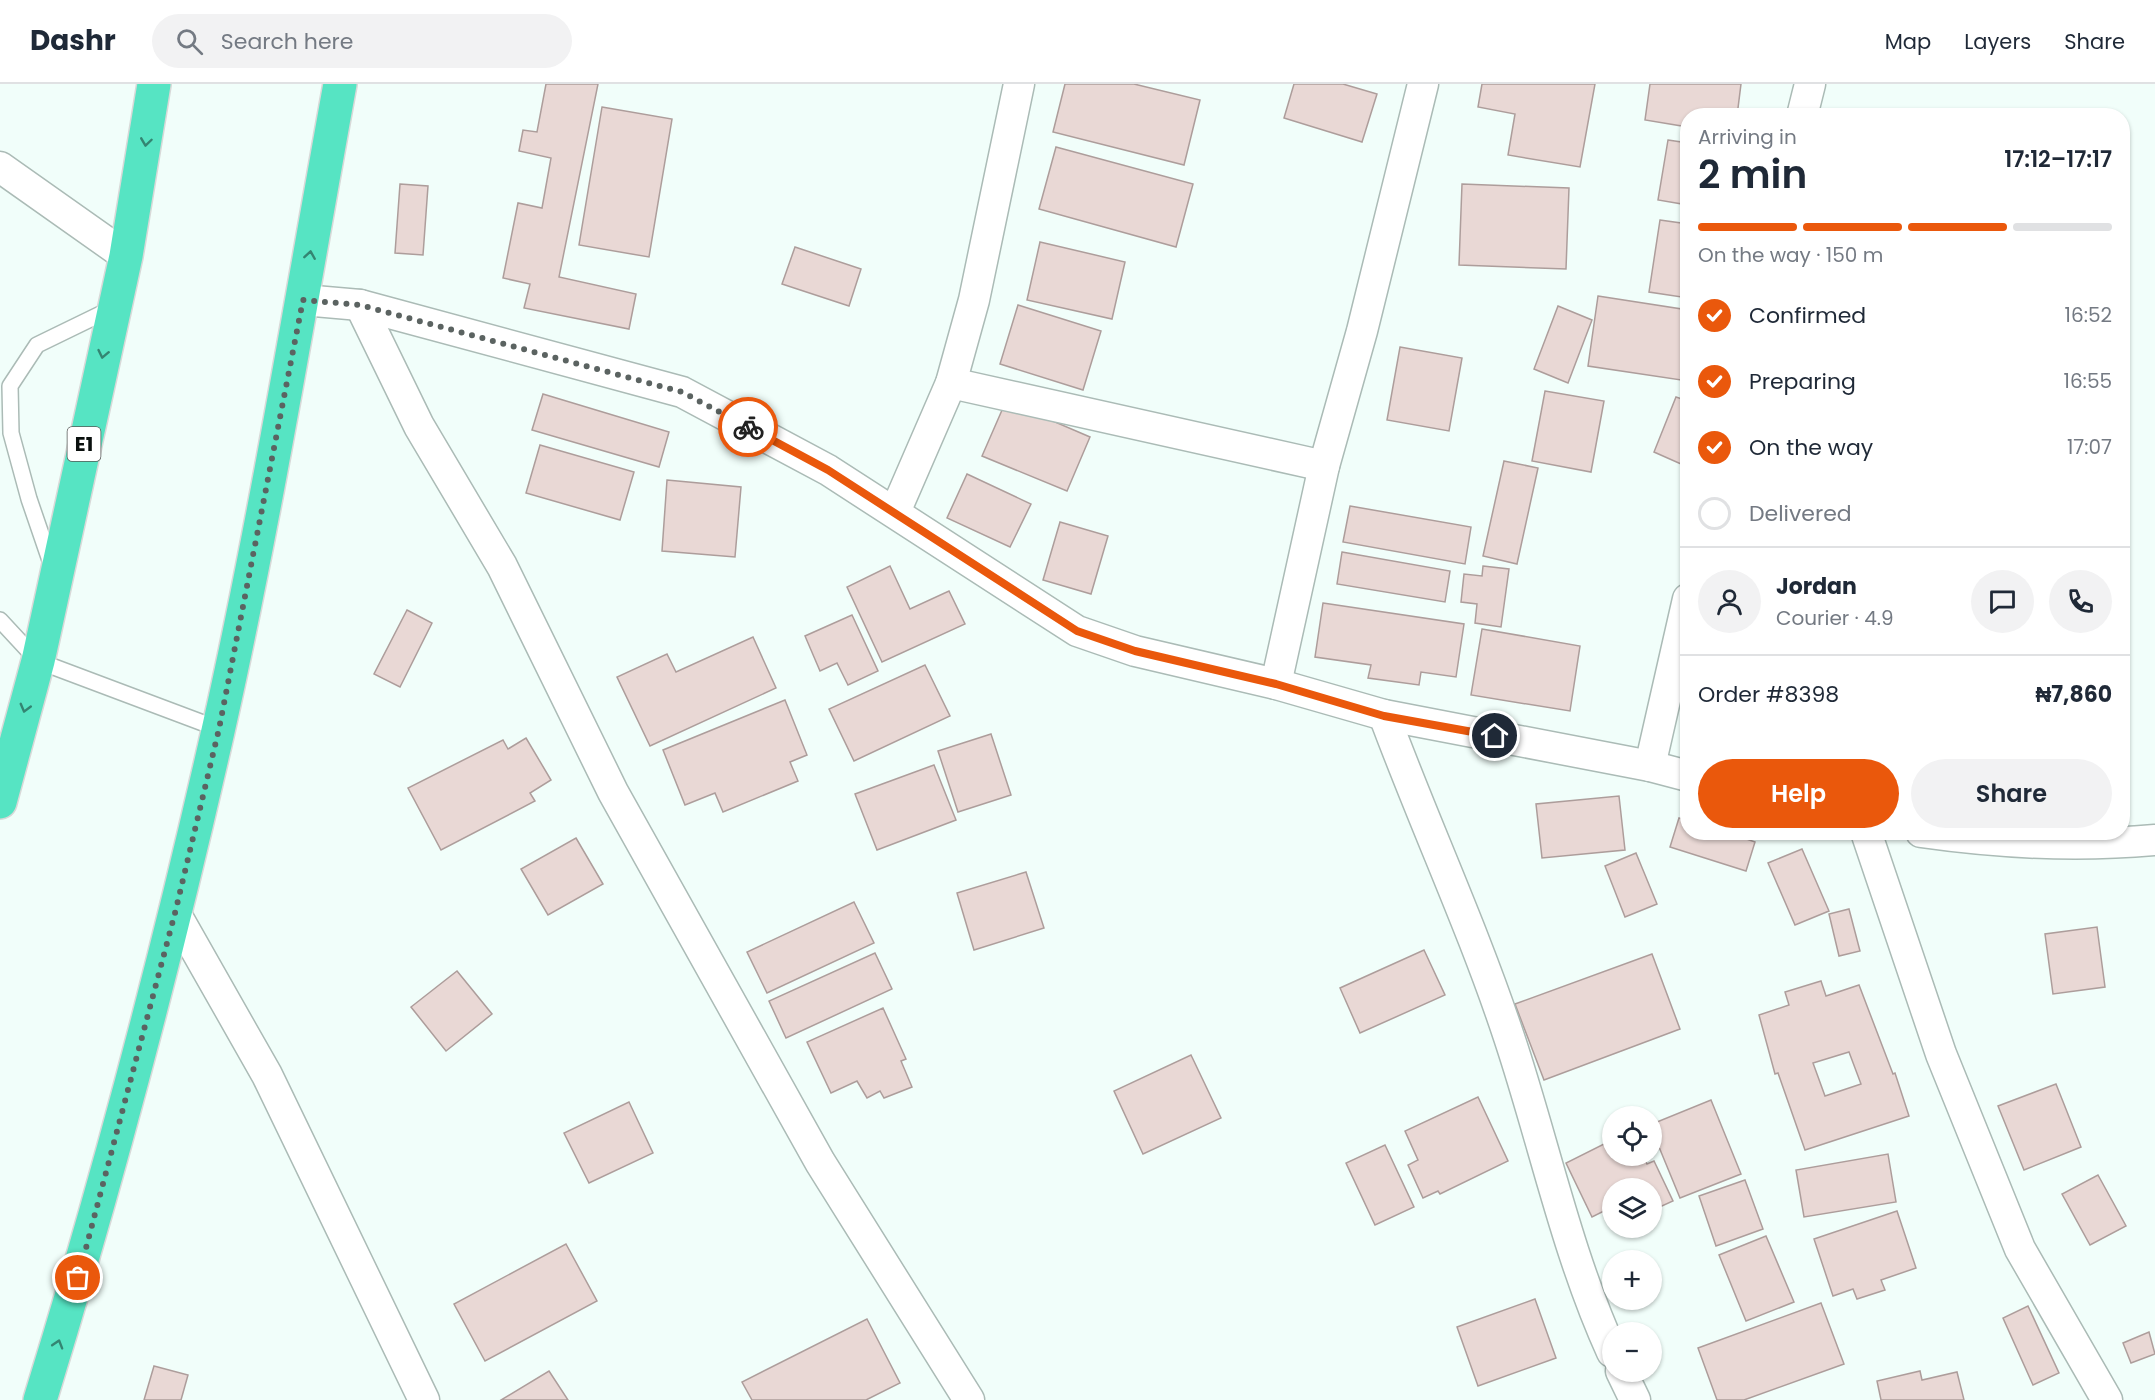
<!DOCTYPE html>
<meta charset="utf-8">
<style>
:root{--surface:#fff;--page:#f2f2f3;--text:#1f2937;--muted:#747a83;--line:#e0e1e3;--accent:#ea580c}
body{margin:0;font-family:Poppins,sans-serif;background:var(--page);color:var(--text);height:100vh;display:flex;flex-direction:column;font-size:22px;white-space:nowrap}
*{box-sizing:border-box;margin:0}
p{font-size:20px;color:var(--muted)}
.icon{flex:none;width:33px;height:33px;fill:none;stroke:currentColor;stroke-width:2;stroke-linecap:round;stroke-linejoin:round}
.map{position:relative;flex:1;overflow:hidden}
.details{position:absolute;left:1680px;top:24px;width:450px;height:732px;display:flex;flex-direction:column;background:var(--surface);border-radius:24px;box-shadow:0 2px 4px #0004}
.details>*{flex:none}
.fabs{position:absolute;left:1602px;top:1022px;display:grid;gap:12px}
.fabs a{display:grid;place-items:center;width:60px;height:60px;border-radius:50%;background:var(--surface);box-shadow:0 2px 4px #0004;font-size:30px}
.pin{position:absolute;display:grid;place-items:center;width:51px;height:51px;color:#fff;margin:-26px;border:3px solid #fff;border-radius:50%;box-shadow:0 2px 6px #0007}
.courier{position:absolute;display:grid;place-items:center;width:60px;height:60px;margin:-30px;border:4px solid #ea580c;border-radius:50%;background:#fff;color:#222;box-shadow:0 2px 8px #0007}
.overview em{font-style:normal;font-weight:600}
.overview div{display:flex;flex-direction:column-reverse}
.overview{display:flex;align-items:center;justify-content:space-between;height:102px;padding:0 18px}
h1{font-size:39px;font-weight:600;line-height:45px}
.bar{display:grid;grid-template-columns:repeat(4,1fr);gap:9px 6px;align-content:center;height:72px;padding:0 18px}
.bar i{height:8px;border-radius:4px;background:var(--line)}
.bar .on{background:var(--accent)}
.bar p{grid-column:span 4}
.line{display:flex;align-items:center;gap:15px;padding:0 18px;border-top:2px solid var(--line)}
.line div{flex:1}
.round{display:grid;place-items:center;flex:none;width:63px;height:63px;border-radius:32px;background:var(--page)}
ol{padding:0 18px;list-style:none}
li{display:flex;align-items:center;gap:18px;height:66px}
li p{margin-inline-start:auto}
li .icon{padding:6px;border-radius:50%;background:var(--accent);color:#fff;stroke-width:4}
li:last-child{color:var(--muted)}
li i{width:33px;height:33px;border:3px solid var(--line);border-radius:50%}
.cta{display:flex;gap:12px;margin-top:auto;padding:12px 18px}
.cta a{flex:1;height:69px;border-radius:36px;background:var(--accent);color:#fff;font-size:24px;font-weight:600;line-height:69px;text-align:center}
.cta a+a{background:var(--page);color:var(--text)}
header{display:flex;align-items:center;gap:36px;box-sizing:border-box;height:84px;padding:0 30px;background:var(--surface);border-bottom:2px solid var(--line)}
header strong{font-size:28px}
nav{display:flex;gap:33px;margin-inline-start:auto;font-size:21px}
.search{width:420px;height:54px;background:var(--page);display:flex;align-items:center;gap:15px;box-sizing:border-box;padding:0 21px;border-radius:33px;color:var(--muted);font-size:22px}
.map>svg:first-child{display:block}
.building{fill:#e9d8d5;stroke:#ad9d9b;stroke-width:1.5;fill-rule:evenodd}
.lines{fill:none;stroke-linecap:round;stroke-linejoin:round}
.service-casing{stroke:#abbbb6;stroke-width:18}
.minor-casing{stroke:#abbbb6;stroke-width:33}
.motorway-casing{stroke:#d8d9d8;stroke-width:36}
.service{stroke:#fff;stroke-width:15}
.minor{stroke:#fff;stroke-width:30}
.motorway{stroke:#56e4c3;stroke-width:33}
.oneway{stroke:#348572}
.done{stroke:#5b6361;stroke-width:6;stroke-dasharray:0 10.8}
.route{stroke:#ea580c;stroke-width:8}
.labels{text-anchor:middle;stroke-width:5;stroke-linejoin:round;paint-order:stroke}
.shield{fill:#fff;stroke:#545856;stroke-width:1.5}
.shield-label{font-size:20px;font-weight:bold;fill:#0a100e}
</style>
<header>
<strong>Dashr</strong>
<div class="search"><svg class="icon" aria-label="search" viewBox="0 0 24 24"><circle cx="10" cy="10" r="6"/><path d="M15 15l6 6"/></svg>Search here</div>
<nav><a>Map</a><a>Layers</a><a>Share</a></nav>
</header>
<div class="map">
<svg width="2155" height="1316" viewBox="0 0 2155 1316">
<rect width="100%" height="100%" fill="#f1fefa"/>
<!-- building -->
<g class="building">
<path d="M 546,0 L 598,0 L 559,193 L 636,210 L 629,245 L 524,224 L 530,200 L 503,194 L 518,119 L 542,124 L 551,74 L 519,67 L 523,46 L 537,48 Z"/>
<path d="M 1065,0 L 1134,0 L 1200,16 L 1184,81 L 1053,48 Z"/>
<path d="M 1294,0 L 1343,0 L 1377,10 L 1362,58 L 1284,34 Z"/>
<path d="M 1482,0 L 1595,0 L 1580,83 L 1508,71 L 1515,30 L 1478,23 Z"/>
<path d="M 1650,0 L 1741,0 L 1737,32 L 1688,32 L 1688,43 L 1645,36 Z"/>
<path d="M 602,23 L 672,35 L 649,173 L 579,161 Z"/>
<path d="M 1668,56 L 1688,59 L 1688,121 L 1658,116 Z"/>
<path d="M 1056,63 L 1193,100 L 1176,163 L 1039,125 Z"/>
<path d="M 400,100 L 428,102 L 423,171 L 395,169 Z"/>
<path d="M 1462,100 L 1569,104 L 1566,185 L 1459,181 Z"/>
<path d="M 1660,136 L 1688,140 L 1688,214 L 1649,208 Z"/>
<path d="M 1040,158 L 1125,178 L 1112,235 L 1027,216 Z"/>
<path d="M 795,163 L 861,185 L 849,222 L 782,200 Z"/>
<path d="M 1598,212 L 1688,226 L 1688,253 L 1681,296 L 1588,282 Z"/>
<path d="M 1018,221 L 1101,247 L 1083,306 L 1000,280 Z"/>
<path d="M 1558,222 L 1592,236 L 1568,299 L 1534,285 Z"/>
<path d="M 1400,263 L 1462,274 L 1449,347 L 1387,336 Z"/>
<path d="M 1545,307 L 1604,317 L 1591,388 L 1532,377 Z"/>
<path d="M 543,310 L 669,348 L 659,383 L 532,346 Z"/>
<path d="M 1676,313 L 1688,317 L 1688,364 L 1681,380 L 1654,368 Z"/>
<path d="M 1006,317 L 1090,353 L 1067,407 L 982,372 Z"/>
<path d="M 540,361 L 634,388 L 620,436 L 526,409 Z"/>
<path d="M 1504,377 L 1538,384 L 1517,480 L 1483,472 Z"/>
<path d="M 967,390 L 1031,420 L 1010,463 L 947,434 Z"/>
<path d="M 667,396 L 741,403 L 735,473 L 662,467 Z"/>
<path d="M 1350,422 L 1471,443 L 1465,480 L 1343,458 Z"/>
<path d="M 1060,438 L 1108,452 L 1091,510 L 1043,496 Z"/>
<path d="M 1342,468 L 1450,487 L 1445,518 L 1337,500 Z"/>
<path d="M 890,482 L 910,525 L 949,507 L 965,540 L 882,578 L 847,503 Z"/>
<path d="M 1483,482 L 1509,485 L 1501,543 L 1475,539 L 1477,520 L 1461,518 L 1464,490 L 1482,492 Z"/>
<path d="M 1323,519 L 1464,540 L 1456,593 L 1421,588 L 1419,601 L 1368,594 L 1371,581 L 1315,573 Z"/>
<path d="M 407,526 L 432,539 L 400,603 L 374,590 Z"/>
<path d="M 852,531 L 878,587 L 848,601 L 837,579 L 820,587 L 805,552 Z"/>
<path d="M 1482,545 L 1580,562 L 1570,627 L 1471,611 Z"/>
<path d="M 753,553 L 776,604 L 650,662 L 617,593 L 667,570 L 676,588 Z"/>
<path d="M 925,581 L 950,632 L 854,677 L 829,625 Z"/>
<path d="M 785,616 L 807,671 L 790,678 L 798,697 L 723,728 L 715,709 L 685,721 L 663,666 Z"/>
<path d="M 991,650 L 1011,711 L 958,728 L 938,667 Z"/>
<path d="M 526,654 L 551,696 L 530,709 L 535,717 L 441,766 L 408,704 L 503,656 L 508,665 Z"/>
<path d="M 934,681 L 956,736 L 877,766 L 855,710 Z"/>
<path d="M 1619,712 L 1625,766 L 1542,774 L 1536,720 Z"/>
<path d="M 1679,734 L 1688,736 L 1688,748 L 1727,748 L 1755,758 L 1746,787 L 1670,763 Z"/>
<path d="M 576,754 L 603,800 L 548,831 L 521,785 Z"/>
<path d="M 1802,765 L 1829,827 L 1795,841 L 1768,779 Z"/>
<path d="M 1636,769 L 1657,820 L 1625,833 L 1605,782 Z"/>
<path d="M 1026,788 L 1044,844 L 974,866 L 957,809 Z"/>
<path d="M 854,818 L 874,859 L 767,909 L 747,868 Z"/>
<path d="M 1849,825 L 1860,867 L 1839,872 L 1829,830 Z"/>
<path d="M 2097,843 L 2105,903 L 2053,910 L 2045,850 Z"/>
<path d="M 1424,866 L 1445,911 L 1360,949 L 1340,904 Z"/>
<path d="M 875,869 L 892,905 L 786,954 L 769,917 Z"/>
<path d="M 1652,870 L 1680,945 L 1544,996 L 1515,920 Z"/>
<path d="M 457,887 L 492,930 L 446,967 L 411,923 Z"/>
<path d="M 1821,897 L 1826,912 L 1859,901 L 1893,990 L 1895,989 L 1909,1032 L 1805,1066 L 1778,989 L 1775,990 L 1759,931 L 1789,921 L 1785,908 ZM 1849,968 L 1861,1000 L 1825,1012 L 1813,979 Z"/>
<path d="M 883,924 L 906,975 L 901,977 L 912,1003 L 884,1014 L 880,1007 L 867,1014 L 857,997 L 831,1009 L 807,958 Z"/>
<path d="M 1191,971 L 1221,1034 L 1143,1070 L 1114,1007 Z"/>
<path d="M 2056,1000 L 2081,1063 L 2024,1086 L 1998,1022 Z"/>
<path d="M 1478,1013 L 1508,1077 L 1440,1110 L 1438,1107 L 1423,1114 L 1408,1081 L 1418,1076 L 1405,1047 Z"/>
<path d="M 1711,1016 L 1741,1090 L 1680,1114 L 1659,1063 L 1652,1066 L 1652,1040 Z"/>
<path d="M 629,1018 L 653,1069 L 589,1099 L 564,1049 Z"/>
<path d="M 1612,1056 L 1612,1071 L 1643,1071 L 1647,1080 L 1654,1077 L 1673,1117 L 1653,1126 L 1652,1104 L 1612,1104 L 1612,1123 L 1592,1133 L 1566,1079 Z"/>
<path d="M 1385,1061 L 1414,1123 L 1375,1141 L 1346,1079 Z"/>
<path d="M 1888,1070 L 1896,1118 L 1804,1133 L 1796,1086 Z"/>
<path d="M 2098,1091 L 2126,1142 L 2090,1161 L 2062,1110 Z"/>
<path d="M 1745,1096 L 1763,1145 L 1716,1162 L 1699,1112 Z"/>
<path d="M 1897,1127 L 1916,1184 L 1881,1196 L 1885,1206 L 1857,1215 L 1853,1205 L 1833,1212 L 1814,1155 Z"/>
<path d="M 1766,1152 L 1794,1218 L 1746,1237 L 1719,1171 Z"/>
<path d="M 566,1160 L 597,1217 L 485,1277 L 454,1220 Z"/>
<path d="M 1535,1215 L 1556,1274 L 1478,1302 L 1457,1243 Z"/>
<path d="M 1821,1219 L 1844,1280 L 1744,1316 L 1717,1316 L 1698,1264 Z"/>
<path d="M 2028,1222 L 2059,1289 L 2033,1301 L 2003,1234 Z"/>
<path d="M 867,1235 L 900,1299 L 866,1316 L 752,1316 L 742,1298 Z"/>
<path d="M 2149,1248 L 2155,1270 L 2131,1279 L 2123,1259 Z"/>
<path d="M 154,1282 L 188,1291 L 181,1316 L 144,1316 Z"/>
<path d="M 549,1287 L 568,1316 L 501,1316 Z"/>
<path d="M 1920,1287 L 1922,1296 L 1957,1288 L 1964,1316 L 1881,1316 L 1877,1297 Z"/>
</g>
<g class="lines">
<!-- service casing -->
<g class="service-casing">
<g id="service">
<path d="M 52,482 L 29,415 L 11,349 L 10,302 L 37,261 L 113,224"/>
<path d="M 0,536 L 38,577 L 219,645"/>
</g>
</g>
<!-- minor casing -->
<g class="minor-casing">
<g id="minor">
<path d="M 1802,32 L 1810,0"/>
<path d="M 0,83 L 126,172"/>
<path d="M 303,216 L 360,221 L 682,308 L 828,386 L 1077,547 L 1135,567 L 1276,600 L 1384,631 L 1650,682 L 1688,692"/>
<path d="M 360,221 L 419,342 L 502,482 L 613,708 L 820,1078 L 969,1316"/>
<path d="M 951,299 L 1324,382"/>
<path d="M 895,428 L 951,299 L 974,216 L 1019,0"/>
<path d="M 1276,600 L 1324,382 L 1362,247 L 1423,0"/>
<path d="M 1384,631 C 1424,739 1473,844 1509,953 C 1544,1058 1566,1167 1612,1268"/>
<path d="M 1650,682 L 1688,515"/>
<path d="M 1866,748 L 1941,970 L 2020,1165 L 2107,1316"/>
<path d="M 1921,748 C 1998,759 2078,763 2155,756"/>
<path d="M 175,829 L 267,991 L 424,1316"/>
<path d="M 1621,1287 L 1635,1316"/>
</g>
</g>
<!-- motorway casing -->
<g class="motorway-casing">
<g id="motorway">
<path d="M 0,718 L 38,577 L 126,172 L 154,0"/>
<path d="M 40,1316 C 108,1096 167,872 218,647 C 266,433 301,216 340,0"/>
</g>
</g>
<!-- service -->
<use href="#service" class="service"/>
<!-- minor -->
<use href="#minor" class="minor"/>
<!-- motorway -->
<use href="#motorway" class="motorway"/>
</g>
<!-- one-way arrows -->
<defs><path id="oneway-chevron" d="M-2-3.5L2.5 0L-2 3.5" fill="none" stroke-width="1.6" stroke-linecap="round" stroke-linejoin="round" transform="scale(1.5)"/></defs>
<g class="oneway">
<use href="#oneway-chevron" transform="translate(146 58) rotate(98)"/>
<use href="#oneway-chevron" transform="translate(310 171) rotate(-81)"/>
<use href="#oneway-chevron" transform="translate(103 270) rotate(102)"/>
<use href="#oneway-chevron" transform="translate(25 624) rotate(105)"/>
<use href="#oneway-chevron" transform="translate(58 1260) rotate(-73)"/>
</g>
<g class="lines">
<!-- done -->
<path class="done" d="M 78,1194 L 175,829 L 219,645 L 303,216 L 360,221 L 682,308 L 748,343"/>
<!-- route -->
<path class="route" d="M 748,343 L 828,386 L 1077,547 L 1135,567 L 1276,600 L 1384,632 L 1495,652"/>
</g>
<g class="labels">
<!-- shield labels -->
<rect class="shield" x="67.5" y="343" width="33" height="34" rx="4.5"/>
<g class="shield-label">
<text x="84" y="367">E1</text>
</g>
</g>
</svg>
<div class="fabs">
<a><svg class="icon" aria-label="locate" viewBox="0 0 24 24"><circle cx="12" cy="12" r="6"/><path d="M12 2v4M12 18v4M2 12h4M18 12h4"/></svg></a>
<a><svg class="icon" aria-label="layers" viewBox="0 0 24 24"><path d="M12 4l9 5-9 5-9-5zM3 14l9 5 9-5"/></svg></a>
<a>+</a>
<a>−</a>
</div>
<div class="pin" style="left:78px;top:1194px;background:#ea580c"><svg class="icon" aria-label="bag" viewBox="0 0 24 24"><path d="M5 8h14l-1 12H6zM9 8a3 3 0 0 1 6 0"/></svg></div>
<div class="pin" style="left:1495px;top:652px;background:#1f2937"><svg class="icon" aria-label="home" viewBox="0 0 24 24"><path d="M3 11l9-7 9 7M6 9v11h12V9"/></svg></div>
<div class="courier" style="left:748px;top:343px"><svg class="icon" aria-label="bike" viewBox="0 0 24 24"><circle cx="6" cy="16" r="4"/><circle cx="18" cy="16" r="4"/><path d="M6 16l4-8h5l3 8M10 8l3 8H6M13 5h3"/></svg></div>
<section class="details">
<div class="overview"><div><h1>2 min</h1><p>Arriving in</p></div><em>17:12–17:17</em></div>
<div class="bar"><i class="on"></i><i class="on"></i><i class="on"></i><i></i><p>On the way · 150 m</p></div>
<ol>
<li><svg class="icon" aria-label="check" viewBox="0 0 24 24"><path d="M5 12l5 5 9-10"/></svg>Confirmed<p>16:52</p></li>
<li><svg class="icon" aria-label="check" viewBox="0 0 24 24"><path d="M5 12l5 5 9-10"/></svg>Preparing<p>16:55</p></li>
<li><svg class="icon" aria-label="check" viewBox="0 0 24 24"><path d="M5 12l5 5 9-10"/></svg>On the way<p>17:07</p></li>
<li><i></i>Delivered</li>
</ol>
<div class="line" style="height:108px"><a class="round"><svg class="icon" aria-label="person" viewBox="0 0 24 24"><circle cx="12" cy="8" r="4"/><path d="M4 21q1-7 8-7t8 7"/></svg></a><div><b>Jordan</b><p>Courier · 4.9</p></div><a class="round"><svg class="icon" aria-label="chat" viewBox="0 0 24 24"><path d="M4 5h16v11H9l-5 4z"/></svg></a><a class="round"><svg class="icon" aria-label="phone" viewBox="0 0 24 24"><path d="M5 4h4l2 5-3 2q2 4 5 5l2-3 5 2v4C11 20 4 13 5 4z"/></svg></a></div>
<div class="line" style="height:78px"><div>Order #8398</div><b>₦7,860</b></div>
<div class="cta"><a>Help</a><a>Share</a></div>
</section>
</div>
